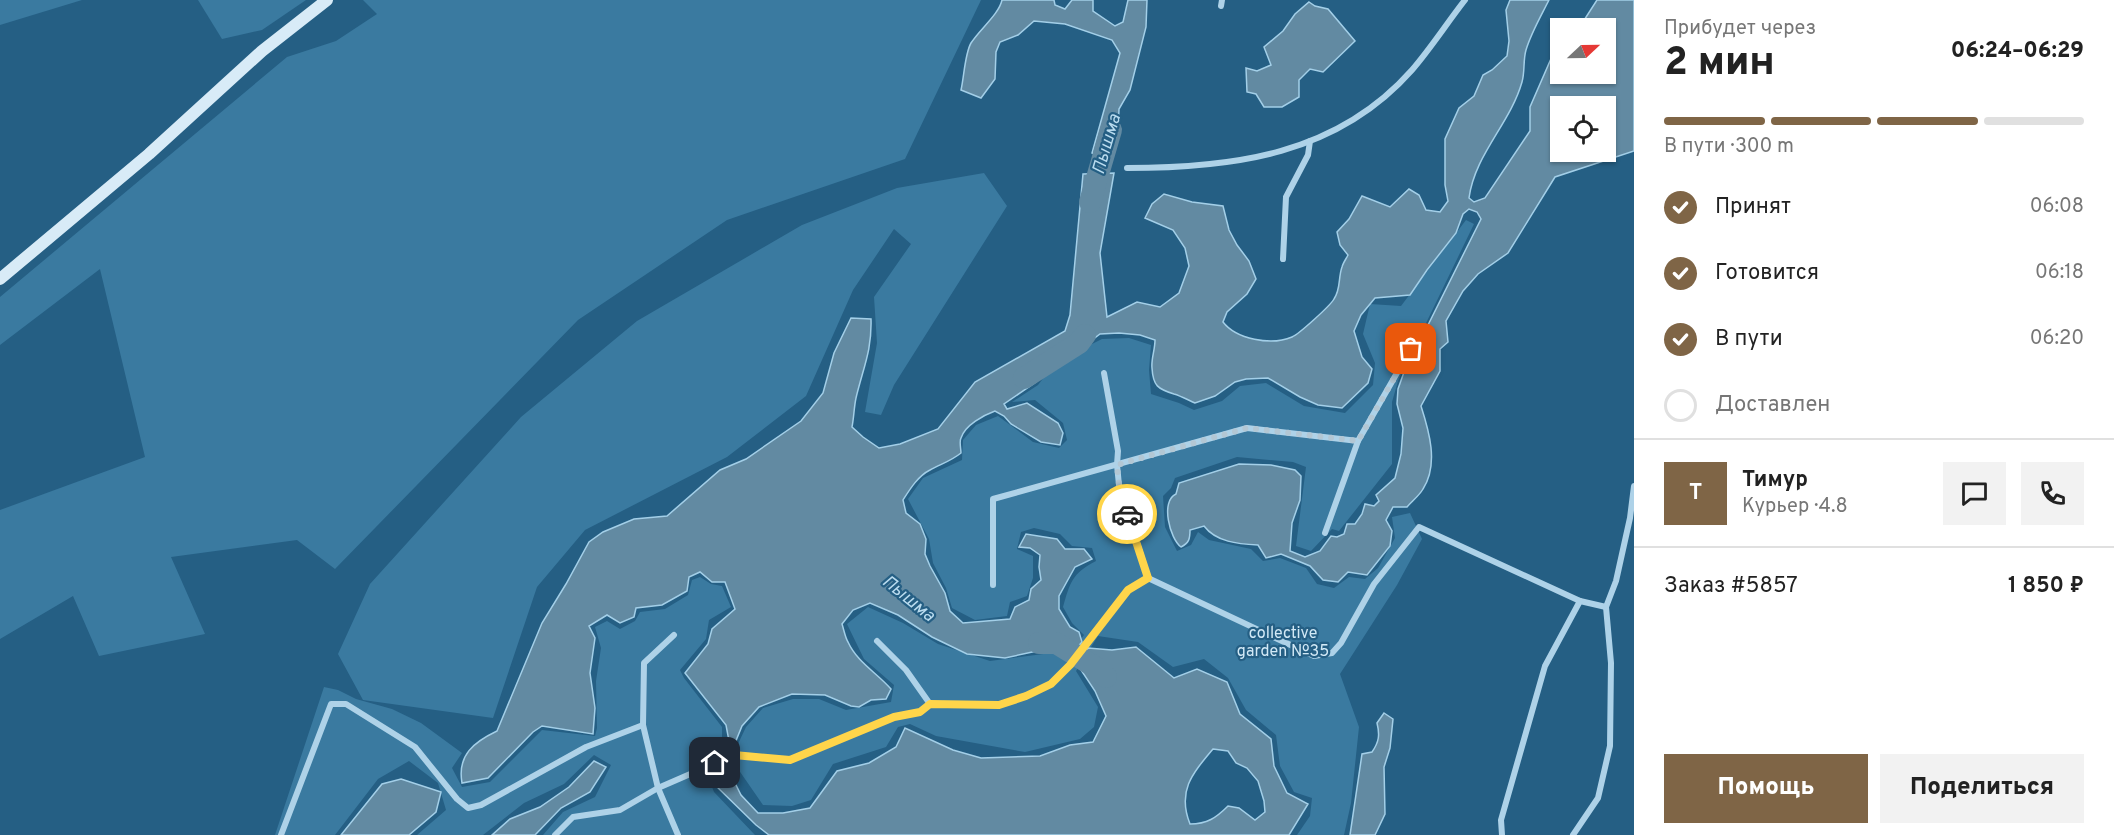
<!DOCTYPE html>
<html lang="ru">
<meta charset="utf-8">
<style>
:root{--surface:#fff;--page:#f2f2f2;--text:#222;--muted:#767676;--line:#e0e0e0;--accent:#7f6546}
body{margin:0;font-family:Overpass,sans-serif;background:var(--page);color:var(--text);height:100vh;display:flex;flex-direction:column;font-size:22px;white-space:nowrap}
*{box-sizing:border-box;margin:0}
p{font-size:20px;color:var(--muted)}
.icon{flex:none;width:33px;height:33px;fill:none;stroke:currentColor;stroke-width:2;stroke-linecap:round;stroke-linejoin:round}
.map{position:relative;flex:1;overflow:hidden}
.drawer{display:flex;flex-direction:column;background:var(--surface);width:480px}
.drawer>*{flex:none}
.needle{width:39px;rotate:68deg}
.buttons{position:absolute;left:1550px;top:18px;display:grid;gap:12px}
.buttons a{display:grid;place-items:center;width:66px;height:66px;border-radius:0px;background:var(--surface);box-shadow:0 2px 4px #0004;font-size:30px}
.pin{position:absolute;display:grid;place-items:center;width:51px;height:51px;color:#fff;margin:-26px;border-radius:12px;box-shadow:0 3px 9px #0006}
.courier{position:absolute;display:grid;place-items:center;width:60px;height:60px;margin:-30px;border:4px solid #ffd54a;border-radius:50%;background:#fff;color:#222;box-shadow:0 2px 8px #0007}
.summary em{font-style:normal;font-weight:800}
.summary div{display:flex;flex-direction:column-reverse}
.summary{display:flex;align-items:center;justify-content:space-between;height:102px;padding:0 30px}
h1{font-size:39px;font-weight:800;line-height:45px}
.bar{display:grid;grid-template-columns:repeat(4,1fr);gap:9px 6px;align-content:center;height:72px;padding:0 30px}
.bar i{height:8px;border-radius:4px;background:var(--line)}
.bar .on{background:var(--accent)}
.bar p{grid-column:span 4}
.line{display:flex;align-items:center;gap:15px;padding:0 30px;border-top:2px solid var(--line)}
.line div{flex:1}
.round{display:grid;place-items:center;flex:none;width:63px;height:63px;border-radius:0px;background:var(--page)}
ol{padding:0 30px;list-style:none}
li{display:flex;align-items:center;gap:18px;height:66px}
li p{margin-inline-start:auto}
li .icon{padding:6px;border-radius:50%;background:var(--accent);color:#fff;stroke-width:4}
li:last-child{color:var(--muted)}
li i{width:33px;height:33px;border:3px solid var(--line);border-radius:50%}
.button{display:flex;gap:12px;margin-top:auto;padding:12px 30px}
.button a{flex:1;height:69px;border-radius:0px;background:var(--accent);color:#fff;font-size:24px;font-weight:800;line-height:69px;text-align:center}
.button a+a{background:var(--page);color:var(--text)}
main{display:flex;flex:1;min-height:0}
.map>svg:first-child{display:block}
.green{fill:#3a7aa0}
.water{fill:#628aa2;stroke:#a3cfe8;stroke-width:1.5;fill-rule:evenodd}
.lines{fill:none;stroke-linecap:round;stroke-linejoin:round}
.river{stroke:#628aa2;stroke-width:22}
.street{stroke:#aed2e8;stroke-width:6}
.secondary{stroke:#d8ebf7;stroke-width:12}
.done{stroke:#b3c7d4;stroke-width:6;stroke-dasharray:0 10.8}
.route{stroke:#ffd54a;stroke-width:8}
.labels{text-anchor:middle;stroke-width:4.5;stroke-linejoin:round;paint-order:stroke}
.park-label{font-size:16px;fill:#d2e9f6;stroke:#255f84}
.water-label{font-size:18px;font-style:italic;fill:#badcef;stroke:#255f84}
</style>
<main>
<div class="map">
<svg width="1634" height="835" viewBox="0 0 1634 835">
<rect width="100%" height="100%" fill="#255f84"/>
<!-- green -->
<g class="green">
<path d="M 0,0 L 82,0 L 0,25 Z"/>
<path d="M 198,0 L 306,0 L 262,30 L 222,39 Z"/>
<path d="M 363,0 L 981,0 L 905,159 L 727,220 L 578,320 L 335,569 L 297,540 L 171,557 L 205,634 L 99,656 L 73,596 L 0,639 L 0,510 L 145,457 L 100,269 L 0,345 L 0,297 L 287,57 L 336,41 L 377,14 Z"/>
<path d="M 984,173 L 1007,206 L 894,385 L 881,415 L 865,412 L 877,343 L 874,297 L 911,244 L 894,229 L 853,290 L 806,396 L 727,457 L 585,530 L 537,587 L 493,718 L 363,700 L 338,654 L 370,584 L 521,417 L 637,321 L 802,225 L 897,188 Z"/>
<path d="M 1466,220 L 1474,224 L 1398,381 L 1392,402 L 1392,464 L 1339,531 L 1332,529 L 1311,551 L 1296,546 L 1306,467 L 1293,462 L 1237,457 L 1175,478 L 1171,488 L 1163,496 L 1165,527 L 1177,551 L 1191,545 L 1198,532 L 1209,540 L 1251,549 L 1263,561 L 1280,558 L 1306,568 L 1317,584 L 1334,588 L 1349,577 L 1365,579 L 1378,568 L 1395,538 L 1392,517 L 1410,513 L 1422,539 L 1397,585 L 1340,674 L 1359,727 L 1351,803 L 1344,835 L 1297,835 L 1310,816 L 1312,798 L 1294,792 L 1280,766 L 1276,735 L 1246,710 L 1228,678 L 1204,659 L 1173,667 L 1138,642 L 1098,636 L 1076,671 L 1098,707 L 1094,727 L 1080,739 L 1025,752 L 936,736 L 910,724 L 898,727 L 886,747 L 833,764 L 811,800 L 792,806 L 763,805 L 736,766 L 708,777 L 714,792 L 755,835 L 543,835 L 563,812 L 595,797 L 611,765 L 594,755 L 564,784 L 524,803 L 483,835 L 417,835 L 446,810 L 438,783 L 409,761 L 378,779 L 335,835 L 275,835 L 324,687 L 338,690 L 356,699 L 392,709 L 421,723 L 462,753 L 452,768 L 462,787 L 490,782 L 542,730 L 595,736 L 597,728 L 596,681 L 601,648 L 595,627 L 607,621 L 620,629 L 635,621 L 640,612 L 665,609 L 688,595 L 692,580 L 700,577 L 711,584 L 722,586 L 731,607 L 709,620 L 706,639 L 680,670 L 684,678 L 722,727 L 722,741 L 737,746 L 746,727 L 763,708 L 793,699 L 819,699 L 846,710 L 891,702 L 894,685 L 864,659 L 847,624 L 868,607 L 903,623 L 938,644 L 990,661 L 1051,653 L 1068,656 L 1084,635 L 1072,623 L 1063,607 C 1070,583 1072,573 1096,561 L 1092,548 L 1072,546 L 1060,534 L 1034,528 L 1021,532 L 1017,549 L 1033,556 L 1033,578 L 1027,596 L 1010,602 L 1007,616 L 975,620 L 952,608 L 946,588 L 933,563 L 929,539 L 908,499 L 923,478 L 962,460 L 963,440 L 976,425 L 998,416 L 1033,442 L 1059,448 L 1067,440 L 1063,423 L 1035,400 L 1012,402 L 1038,385 L 1056,362 L 1102,339 L 1129,338 L 1151,345 L 1149,370 L 1151,394 L 1179,403 L 1194,410 L 1222,401 L 1240,386 L 1266,383 L 1304,406 L 1345,413 L 1373,385 L 1375,363 L 1363,334 L 1370,304 L 1401,306 Z"/>
</g>
<!-- water -->
<g class="water">
<path d="M 1002,0 L 1054,0 L 1055,5 L 1065,9 L 1072,0 L 1093,0 L 1093,11 L 1115,26 L 1123,22 L 1128,0 L 1147,0 L 1146,27 L 1130,90 L 1119,109 L 1118,132 L 1111,160 L 1092,153 L 1120,53 L 1112,40 L 1065,24 L 1034,21 L 1018,35 L 1000,42 L 996,52 L 995,79 L 981,98 L 961,90 C 964,77 965,53 971,43 C 980,29 999,14 1002,0 Z"/>
<path d="M 1510,0 L 1549,0 C 1541,16 1531,33 1526,50 C 1523,60 1525,72 1522,82 C 1510,124 1475,154 1469,198 L 1474,202 L 1485,198 L 1530,131 L 1530,107 L 1560,38 L 1560,74 L 1605,74 L 1605,28 L 1579,28 L 1597,0 L 1634,0 L 1634,151 L 1555,177 L 1508,253 L 1478,274 L 1463,291 L 1446,321 L 1448,342 L 1440,349 L 1440,371 L 1421,406 C 1429,431 1439,464 1423,489 C 1419,496 1412,501 1407,507 L 1393,507 L 1386,520 L 1392,531 L 1390,546 L 1367,575 L 1348,572 L 1338,582 L 1323,580 L 1310,566 L 1281,554 L 1266,558 L 1258,545 C 1238,544 1216,542 1204,526 L 1190,530 C 1190,539 1189,543 1181,547 C 1170,539 1160,501 1176,494 L 1179,483 L 1239,464 L 1271,465 L 1295,470 L 1301,476 L 1300,500 L 1292,523 L 1290,551 L 1305,557 L 1320,551 L 1331,536 L 1337,537 L 1344,534 L 1347,524 L 1355,524 L 1362,514 L 1365,504 L 1374,506 L 1379,501 L 1376,495 L 1395,478 L 1401,454 L 1403,428 L 1397,404 L 1398,389 L 1414,344 L 1425,331 L 1481,219 L 1477,212 L 1469,209 L 1463,214 L 1456,233 L 1427,270 L 1410,295 L 1375,298 L 1361,315 L 1354,331 L 1362,357 L 1372,369 L 1368,383 L 1342,408 L 1318,405 L 1300,397 L 1268,378 L 1246,379 L 1235,382 L 1215,396 L 1195,403 C 1188,400 1181,396 1174,394 C 1158,389 1153,386 1152,368 C 1151,359 1155,350 1155,340 L 1140,335 L 1119,333 L 1100,334 L 1088,343 L 1050,359 L 1036,382 L 1004,404 L 1007,409 L 1027,403 L 1058,423 L 1063,433 L 1060,445 L 1041,442 L 1011,424 L 1004,416 L 995,411 C 984,415 965,425 961,438 C 959,441 961,449 961,453 C 951,461 941,464 930,470 C 918,476 910,489 903,500 L 906,513 L 920,524 L 926,539 L 925,554 L 930,566 L 945,593 L 950,611 L 963,623 L 1010,619 L 1015,607 L 1029,600 L 1031,589 L 1041,580 L 1039,567 L 1040,555 L 1030,548 L 1019,547 L 1026,534 L 1057,539 L 1065,549 L 1084,549 L 1092,559 L 1075,567 L 1059,596 L 1059,609 L 1070,627 L 1079,632 L 1082,642 L 1074,651 L 1037,651 L 1005,658 L 967,654 L 932,637 L 898,615 L 870,603 L 853,610 L 842,624 C 844,630 845,637 848,642 C 857,662 877,673 891,689 L 886,699 L 871,700 L 859,707 L 851,706 L 825,695 L 792,694 L 759,707 L 742,726 L 735,743 L 729,741 L 726,725 L 685,673 L 708,644 L 712,629 L 735,609 L 725,582 L 712,582 L 700,572 L 689,577 L 687,591 L 662,605 L 636,608 L 634,617 L 620,623 L 607,615 L 589,626 L 595,638 L 590,673 L 595,708 L 593,734 L 542,726 L 533,732 L 488,778 L 462,783 C 457,755 474,742 497,731 L 542,623 L 566,584 L 589,542 L 603,532 L 634,519 L 667,516 L 720,470 L 746,459 L 801,421 L 823,393 L 834,353 L 851,318 L 871,319 C 872,351 863,368 856,398 C 854,407 854,417 852,427 L 863,437 L 879,448 L 900,444 L 938,429 L 975,382 L 1065,331 L 1070,315 L 1083,174 L 1114,173 L 1100,253 L 1107,317 L 1137,302 L 1160,307 L 1179,293 L 1189,266 L 1185,248 L 1173,230 L 1145,218 L 1152,204 L 1164,194 L 1192,202 L 1223,206 L 1229,230 L 1237,245 L 1249,261 L 1256,279 L 1247,294 L 1227,312 L 1223,322 C 1236,339 1271,346 1292,337 C 1299,334 1330,306 1334,299 C 1341,289 1338,278 1342,267 C 1343,263 1346,259 1348,255 L 1340,245 L 1337,232 L 1349,219 L 1362,196 L 1390,207 L 1409,189 L 1419,195 L 1426,210 L 1440,212 L 1448,201 L 1445,185 L 1445,139 L 1459,108 L 1474,96 L 1483,75 L 1492,70 L 1507,56 L 1509,41 L 1506,10 ZM 1560,106 L 1605,106 L 1605,152 L 1560,152 Z"/>
<path d="M 1309,2 L 1315,6 L 1328,9 L 1355,41 L 1323,72 L 1310,69 L 1299,80 L 1299,97 L 1282,107 L 1264,107 L 1256,94 L 1247,92 L 1246,68 L 1257,71 L 1271,65 L 1264,47 L 1283,31 L 1295,14 Z"/>
<path d="M 1136,647 L 1174,678 L 1197,669 L 1227,682 L 1240,714 L 1271,739 L 1274,766 L 1287,793 L 1308,804 L 1289,835 L 769,835 L 756,825 L 713,783 L 731,775 L 741,795 L 758,813 L 783,813 L 810,808 L 837,771 L 869,763 L 896,747 L 905,728 L 953,750 L 981,758 L 1040,756 L 1070,745 L 1093,742 L 1106,716 L 1095,691 L 1079,667 L 1088,648 L 1112,650 ZM 1213,749 L 1228,751 L 1236,763 L 1247,768 L 1258,781 L 1264,801 L 1265,812 L 1255,820 L 1239,808 L 1228,806 C 1216,818 1207,824 1190,824 C 1177,791 1192,774 1213,749 Z"/>
<path d="M 1384,713 L 1393,719 L 1390,748 L 1384,767 L 1385,814 L 1375,835 L 1350,835 L 1362,754 L 1372,752 C 1379,742 1380,735 1377,723 Z"/>
<path d="M 594,761 L 606,767 L 590,792 L 561,808 L 535,835 L 492,835 L 510,819 L 540,807 L 569,787 Z"/>
<path d="M 401,779 L 441,792 L 436,812 L 409,835 L 341,835 L 382,784 Z"/>
</g>
<g class="lines">
<!-- river -->
<g class="river">
<path d="M 1090,202 L 1111,130"/>
<path d="M 1024,378 L 1079,343 L 1085,335"/>
<path d="M 1039,643 L 1056,643 L 1095,667 L 1106,677"/>
</g>
<!-- street -->
<g class="street">
<path d="M 1221,6 L 1222,0"/>
<path d="M 1127,168 C 1233,168 1337,155 1412,70 C 1431,48 1447,23 1465,0"/>
<path d="M 1283,259 L 1286,197 L 1308,155 L 1310,141"/>
<path d="M 1104,373 L 1118,451 L 1117,465 L 1119,485 L 1148,578"/>
<path d="M 1325,533 L 1358,441 L 1421,331"/>
<path d="M 993,585 L 993,499 L 1247,428 L 1358,441"/>
<path d="M 674,635 L 644,663 L 643,725 L 658,788 L 678,835"/>
<path d="M 877,641 L 906,670 L 930,704"/>
<path d="M 281,835 L 331,704 L 346,704 L 415,747 L 457,799 L 468,808 L 481,805 L 586,747 L 643,725"/>
<path d="M 555,835 L 573,817 L 620,810 L 658,788 L 734,755 L 790,760 L 894,717 L 920,712 L 930,704 L 999,705 L 1026,696 L 1051,684 L 1070,665 L 1128,590 L 1148,578 L 1314,656 L 1332,653 L 1341,643 L 1374,584 L 1419,527 L 1580,601 L 1606,607"/>
<path d="M 1502,835 L 1501,820 L 1545,666 L 1580,601"/>
<path d="M 1573,835 L 1598,798 L 1610,746 L 1611,663 L 1606,607 L 1616,581 L 1630,518 L 1634,486"/>
</g>
<!-- secondary -->
<path class="secondary" d="M 0,279 L 149,154 L 262,51 L 327,0"/>
</g>
<g class="lines">
<!-- done -->
<path class="done" d="M 1127,514 L 1119,485 L 1117,465 L 1247,428 L 1358,441 L 1411,349"/>
<!-- route -->
<path class="route" d="M 715,763 L 734,755 L 790,760 L 894,717 L 920,712 L 930,704 L 999,705 L 1026,696 L 1051,684 L 1070,665 L 1128,590 L 1148,578 L 1127,514"/>
</g>
<g class="labels">
<!-- park labels -->
<g class="park-label">
<text x="1283" y="638">collective<tspan x="1283" dy="18">garden №35</tspan></text>
</g>
<!-- water labels -->
<g class="water-label">
<text transform="translate(1106 144) rotate(-74)" y="6">Пышма</text>
<text transform="translate(909 598) rotate(39)" y="6">Пышма</text>
</g>
</g>
</svg>
<div class="buttons">
<a><svg class="needle" viewBox="-14 -14 28 28"><path d="M0-13l5 13h-10z" fill="#e53935"/><path d="M0 13l5-13h-10z" fill="#767676"/></svg></a>
<a><svg class="icon" aria-label="locate" viewBox="0 0 24 24"><circle cx="12" cy="12" r="6"/><path d="M12 2v4M12 18v4M2 12h4M18 12h4"/></svg></a>
</div>
<div class="pin" style="left:1411px;top:349px;background:#ea580c"><svg class="icon" aria-label="bag" viewBox="0 0 24 24"><path d="M5 8h14l-1 12H6zM9 8a3 3 0 0 1 6 0"/></svg></div>
<div class="pin" style="left:715px;top:763px;background:#1f2937"><svg class="icon" aria-label="home" viewBox="0 0 24 24"><path d="M3 11l9-7 9 7M6 9v11h12V9"/></svg></div>
<div class="courier" style="left:1127px;top:514px"><svg class="icon" aria-label="car" viewBox="0 0 24 24"><path d="M5 17H2v-5l4-1 3-4h7l3 4 3 1v5h-3M9 17h6M6 11h13"/><circle cx="7" cy="17" r="2"/><circle cx="17" cy="17" r="2"/></svg></div>
</div>
<section class="drawer">
<div class="summary"><div><h1>2 мин</h1><p>Прибудет через</p></div><em>06:24–06:29</em></div>
<div class="bar"><i class="on"></i><i class="on"></i><i class="on"></i><i></i><p>В пути · 300 m</p></div>
<ol>
<li><svg class="icon" aria-label="check" viewBox="0 0 24 24"><path d="M5 12l5 5 9-10"/></svg>Принят<p>06:08</p></li>
<li><svg class="icon" aria-label="check" viewBox="0 0 24 24"><path d="M5 12l5 5 9-10"/></svg>Готовится<p>06:18</p></li>
<li><svg class="icon" aria-label="check" viewBox="0 0 24 24"><path d="M5 12l5 5 9-10"/></svg>В пути<p>06:20</p></li>
<li><i></i>Доставлен</li>
</ol>
<div class="line" style="height:108px"><b class="round" style="background:var(--accent);color:#fff">Т</b><div><b>Тимур</b><p>Курьер · 4.8</p></div><a class="round"><svg class="icon" aria-label="chat" viewBox="0 0 24 24"><path d="M4 5h16v11H9l-5 4z"/></svg></a><a class="round"><svg class="icon" aria-label="phone" viewBox="0 0 24 24"><path d="M5 4h4l2 5-3 2q2 4 5 5l2-3 5 2v4C11 20 4 13 5 4z"/></svg></a></div>
<div class="line" style="height:78px"><div>Заказ #5857</div><b>1 850 ₽</b></div>
<div class="button"><a>Помощь</a><a>Поделиться</a></div>
</section>
</main>
